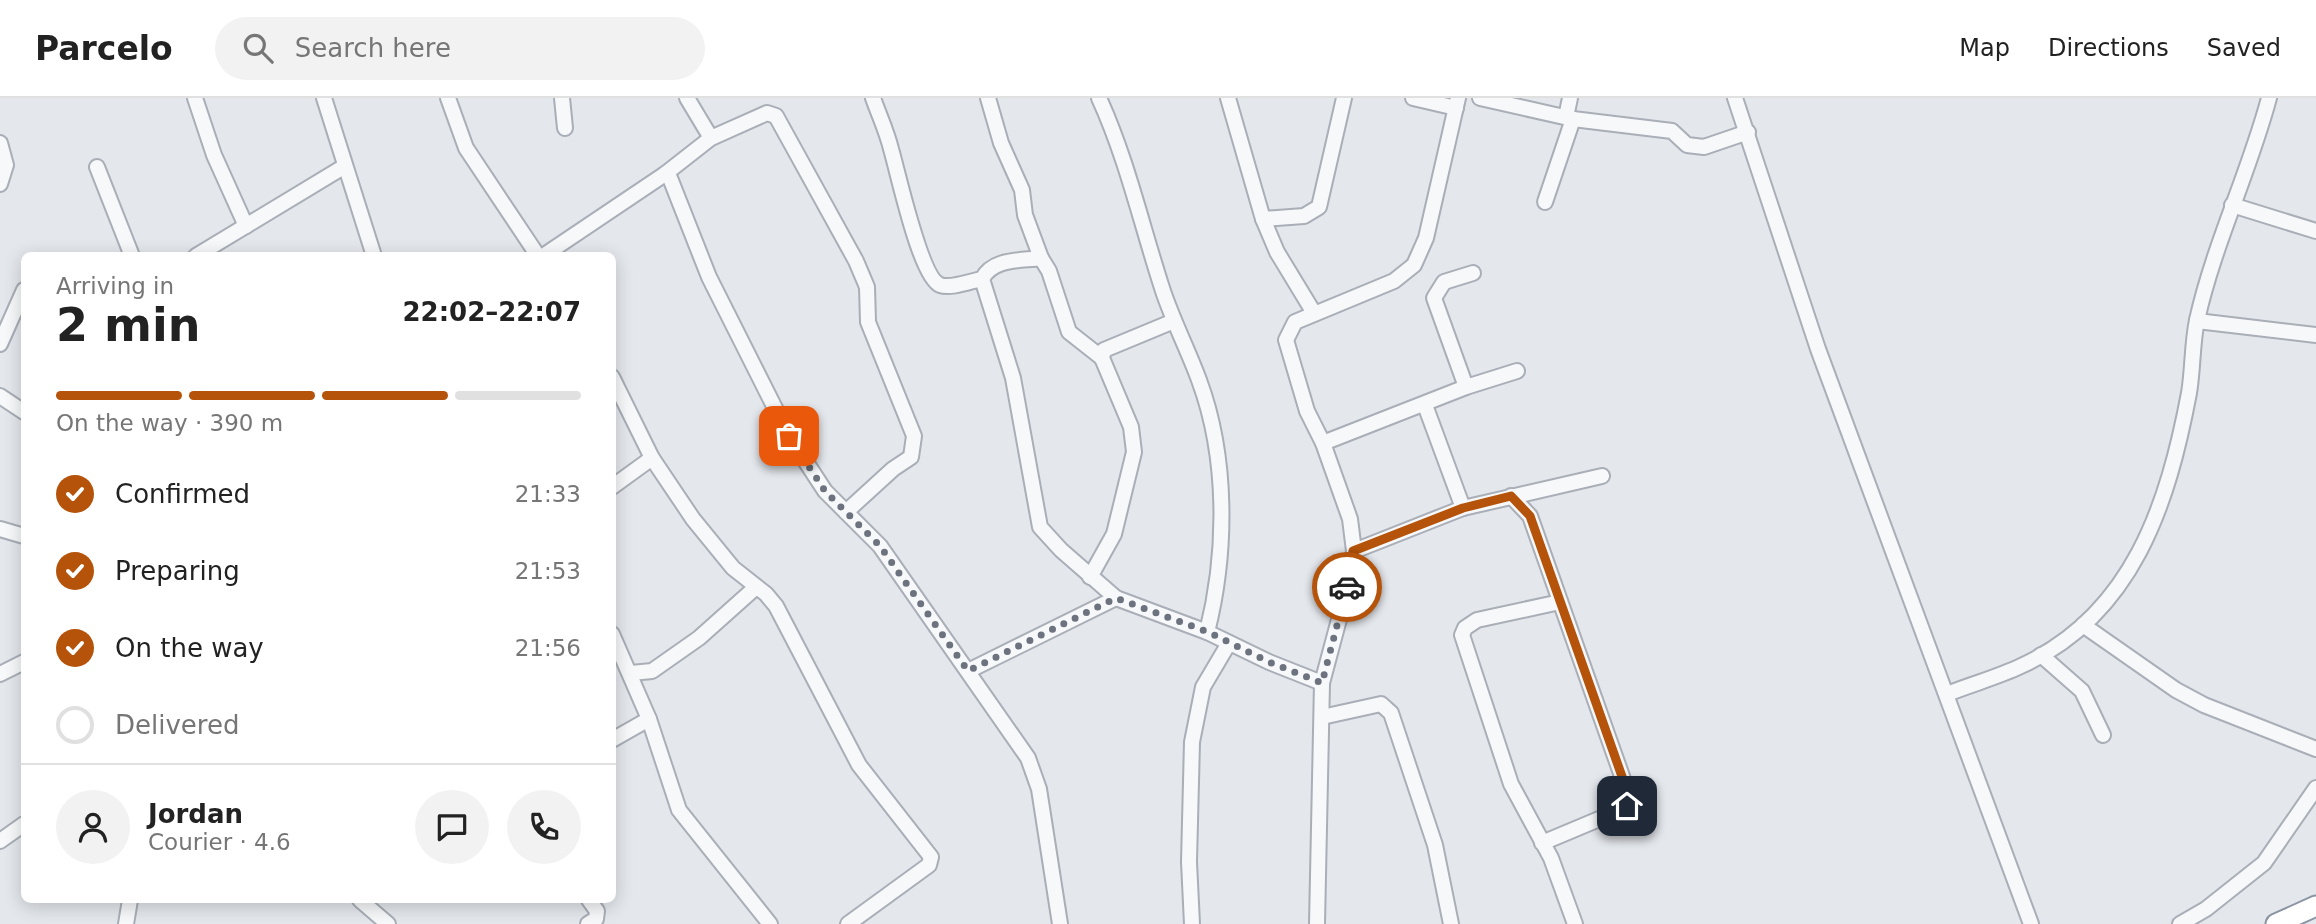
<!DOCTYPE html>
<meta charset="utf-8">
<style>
:root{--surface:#fff;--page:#f2f2f2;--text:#222;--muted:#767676;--line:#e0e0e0;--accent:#b45309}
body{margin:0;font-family:"DejaVu Sans",sans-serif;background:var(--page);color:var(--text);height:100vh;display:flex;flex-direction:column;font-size:26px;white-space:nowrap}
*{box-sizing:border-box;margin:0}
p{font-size:23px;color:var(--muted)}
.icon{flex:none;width:38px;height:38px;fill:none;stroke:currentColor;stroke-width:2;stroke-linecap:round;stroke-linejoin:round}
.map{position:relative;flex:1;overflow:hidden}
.side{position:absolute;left:21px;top:154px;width:595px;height:651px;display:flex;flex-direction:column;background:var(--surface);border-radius:10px;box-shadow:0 4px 18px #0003}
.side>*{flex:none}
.pin{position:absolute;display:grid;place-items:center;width:60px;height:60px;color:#fff;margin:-30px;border-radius:14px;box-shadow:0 4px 10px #0006}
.courier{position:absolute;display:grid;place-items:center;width:70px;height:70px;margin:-35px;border:5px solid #b45309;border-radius:50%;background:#fff;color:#222;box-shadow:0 2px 9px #0007}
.overview em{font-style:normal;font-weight:800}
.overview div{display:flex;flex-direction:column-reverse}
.overview{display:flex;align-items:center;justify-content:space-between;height:119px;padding:0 35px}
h1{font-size:46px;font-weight:800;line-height:52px}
.bar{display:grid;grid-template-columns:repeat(4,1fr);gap:10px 7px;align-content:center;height:84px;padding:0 35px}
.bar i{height:9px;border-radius:5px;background:var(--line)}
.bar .active{background:var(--accent)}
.bar p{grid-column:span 4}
.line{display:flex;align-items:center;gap:18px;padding:0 35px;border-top:2px solid var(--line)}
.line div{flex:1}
.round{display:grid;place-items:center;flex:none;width:74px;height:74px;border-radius:37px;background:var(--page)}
ol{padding:0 35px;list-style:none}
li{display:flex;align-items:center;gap:21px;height:77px}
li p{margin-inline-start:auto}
li .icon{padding:7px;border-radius:50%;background:var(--accent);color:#fff;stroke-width:4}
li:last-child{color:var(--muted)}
li i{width:38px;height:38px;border:4px solid var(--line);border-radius:50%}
header{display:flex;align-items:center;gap:42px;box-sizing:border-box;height:98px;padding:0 35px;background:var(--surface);border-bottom:2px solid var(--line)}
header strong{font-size:33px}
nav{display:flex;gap:38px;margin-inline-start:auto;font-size:24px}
.search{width:490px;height:63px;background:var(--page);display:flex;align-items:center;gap:18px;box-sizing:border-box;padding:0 24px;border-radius:38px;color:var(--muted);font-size:26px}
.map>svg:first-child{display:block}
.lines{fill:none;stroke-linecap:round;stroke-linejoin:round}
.minor-casing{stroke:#a9aeb7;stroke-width:18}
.highway-casing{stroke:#8b94a3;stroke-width:23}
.minor{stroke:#f7f8fa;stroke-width:14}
.highway{stroke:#fff;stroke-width:19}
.done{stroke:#6c737f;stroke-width:7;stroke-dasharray:0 12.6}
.route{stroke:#b45309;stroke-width:9}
</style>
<header>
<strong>Parcelo</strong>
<div class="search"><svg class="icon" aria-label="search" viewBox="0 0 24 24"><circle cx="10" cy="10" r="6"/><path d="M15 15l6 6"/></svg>Search here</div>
<nav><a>Map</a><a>Directions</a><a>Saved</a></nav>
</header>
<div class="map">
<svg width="2316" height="826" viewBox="0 0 2316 826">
<rect width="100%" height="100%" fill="#e4e7ec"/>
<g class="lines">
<!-- minor casing -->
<g class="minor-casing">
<g id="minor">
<path d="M 195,0 L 214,57 L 246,128"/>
<path d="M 324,0 L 374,158"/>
<path d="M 448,0 L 466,50 L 538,158"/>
<path d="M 562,0 L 565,30"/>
<path d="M 687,0 L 711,40"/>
<path d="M 873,0 C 879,17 887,34 891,51 C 898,74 920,179 940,187 C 951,191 971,183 982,181"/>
<path d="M 988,0 L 1001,45 L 1022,92 L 1025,117 L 1041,160 C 1020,163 993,160 982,181 L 1013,280 L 1040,429 L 1061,452 L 1116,500 L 1207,534 L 1269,564 L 1322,585"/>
<path d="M 1099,0 C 1127,61 1142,129 1163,193 C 1173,223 1188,252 1199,282 C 1228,360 1227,455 1207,534"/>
<path d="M 1228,0 L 1263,121 L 1277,154 L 1314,215"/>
<path d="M 1413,0 L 1456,10"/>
<path d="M 1480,0 L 1573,21 L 1672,33 L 1687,47 L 1704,49 L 1748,34"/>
<path d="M 1735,0 L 1818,251 L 2031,826"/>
<path d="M 1566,19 L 1570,0"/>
<path d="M 0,45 L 6,67 L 0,86"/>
<path d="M 97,69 L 132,158"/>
<path d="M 665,76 L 670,80 L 709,179 L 789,338 L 825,393 L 880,448 L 1028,660 L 1039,691 L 1060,826"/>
<path d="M 1545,104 L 1573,21"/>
<path d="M 2232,107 L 2316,133"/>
<path d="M 1263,121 L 1304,118 L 1319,109 L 1344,0"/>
<path d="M 196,158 L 345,68"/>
<path d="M 543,158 L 665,76 L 711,40 L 767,15 L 776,18 L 856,163 L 867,189 L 868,224 L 914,338 L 911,359 L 893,371 L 846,414"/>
<path d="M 1041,160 L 1049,173 L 1069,234 L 1102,260"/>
<path d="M 2197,223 L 2316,237"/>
<path d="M 0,246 L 24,192"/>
<path d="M 612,279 L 652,360 L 693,421 L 733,470 L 766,496 L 776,508 L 859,667 L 931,759 L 929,767 L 848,826"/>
<path d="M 1466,289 L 1434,200 L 1444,184 L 1473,175"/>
<path d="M 0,298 L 24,314"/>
<path d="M 1425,307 L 1463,410"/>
<path d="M 1323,345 L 1466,289 L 1517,273"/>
<path d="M 612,389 L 652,360"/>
<path d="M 1511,398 L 1530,418 L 1629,698 L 1623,711 L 1542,745"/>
<path d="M 0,431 L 24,438"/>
<path d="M 1354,453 L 1463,410 L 1602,378"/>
<path d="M 1090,479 L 1114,436 L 1134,354 L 1131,329 L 1102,260 L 1104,252 L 1174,223"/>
<path d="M 1560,504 L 1477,522 L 1465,530 L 1462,537 L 1511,686 L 1551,760 L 1575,826"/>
<path d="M 2083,527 L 2176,592 L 2204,607 L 2316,651"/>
<path d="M 612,536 L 649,621 L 679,712 L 770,826"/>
<path d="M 2041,557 L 2082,593 L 2103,637"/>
<path d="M 968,573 L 1116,500"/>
<path d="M 631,575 L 652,573 L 699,540 L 755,490"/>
<path d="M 0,576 L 24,564"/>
<path d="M 1947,596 C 1972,586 1998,579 2021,568 C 2133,517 2168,406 2189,295 C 2193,271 2192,246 2197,222 C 2214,146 2249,75 2269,0"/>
<path d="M 1322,619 L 1381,606 L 1391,615 L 1435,747 L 1451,826"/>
<path d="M 612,642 L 649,621"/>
<path d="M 0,743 L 24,726"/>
<path d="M 360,802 L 388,826"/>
<path d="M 126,826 L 130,802"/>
<path d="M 588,826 L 596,821 L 597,813 L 589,802"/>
<path d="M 1192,826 L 1189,764 L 1192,644 L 1203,589 L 1229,545"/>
<path d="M 1317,826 L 1322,585 L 1345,499 L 1354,453 L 1350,421 L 1323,345 L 1307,313 L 1286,242 L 1295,224 L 1394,183 L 1414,167 L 1426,140 L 1458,0"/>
<path d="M 2180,826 L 2206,811 L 2264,765 L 2316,690"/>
</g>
</g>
<!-- highway casing -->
<g class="highway-casing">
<path id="highway" d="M 2276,826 L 2316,808"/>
</g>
<!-- minor -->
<use href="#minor" class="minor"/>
<!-- highway -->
<use href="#highway" class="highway"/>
</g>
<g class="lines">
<!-- done -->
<path class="done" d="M 789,338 L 825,393 L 880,448 L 968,573 L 1116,500 L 1208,534 L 1269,564 L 1322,585 L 1347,489"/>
<!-- route -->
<path class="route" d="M 1347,489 L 1353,453 L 1463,410 L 1511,398 L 1530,418 L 1625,687 L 1629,698 L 1627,708"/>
</g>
</svg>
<div class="pin" style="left:789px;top:338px;background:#ea580c"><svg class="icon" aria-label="bag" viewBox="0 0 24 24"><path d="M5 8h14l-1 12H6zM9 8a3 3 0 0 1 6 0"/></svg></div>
<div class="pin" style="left:1627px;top:708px;background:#1f2937"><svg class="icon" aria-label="home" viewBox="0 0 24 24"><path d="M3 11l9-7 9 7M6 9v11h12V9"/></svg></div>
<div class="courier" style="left:1347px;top:489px"><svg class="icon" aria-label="car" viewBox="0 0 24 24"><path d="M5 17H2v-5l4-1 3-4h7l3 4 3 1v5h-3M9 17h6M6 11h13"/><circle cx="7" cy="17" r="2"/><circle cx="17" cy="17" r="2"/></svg></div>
<section class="side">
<div class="overview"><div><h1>2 min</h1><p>Arriving in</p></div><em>22:02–22:07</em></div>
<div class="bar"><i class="active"></i><i class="active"></i><i class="active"></i><i></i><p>On the way · 390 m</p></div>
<ol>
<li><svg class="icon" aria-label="check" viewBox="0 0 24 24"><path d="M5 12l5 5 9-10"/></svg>Confirmed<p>21:33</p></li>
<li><svg class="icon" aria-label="check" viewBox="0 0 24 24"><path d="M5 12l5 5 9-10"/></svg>Preparing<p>21:53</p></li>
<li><svg class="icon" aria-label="check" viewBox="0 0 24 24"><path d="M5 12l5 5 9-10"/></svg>On the way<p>21:56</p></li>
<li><i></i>Delivered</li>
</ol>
<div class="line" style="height:126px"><a class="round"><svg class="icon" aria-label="person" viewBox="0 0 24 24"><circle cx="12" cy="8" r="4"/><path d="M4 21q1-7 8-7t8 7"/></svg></a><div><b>Jordan</b><p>Courier · 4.6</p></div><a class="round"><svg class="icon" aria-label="chat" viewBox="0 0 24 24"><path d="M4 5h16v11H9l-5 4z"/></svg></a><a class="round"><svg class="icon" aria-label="phone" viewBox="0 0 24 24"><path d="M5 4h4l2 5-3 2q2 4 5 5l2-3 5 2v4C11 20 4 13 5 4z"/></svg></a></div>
</section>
</div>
